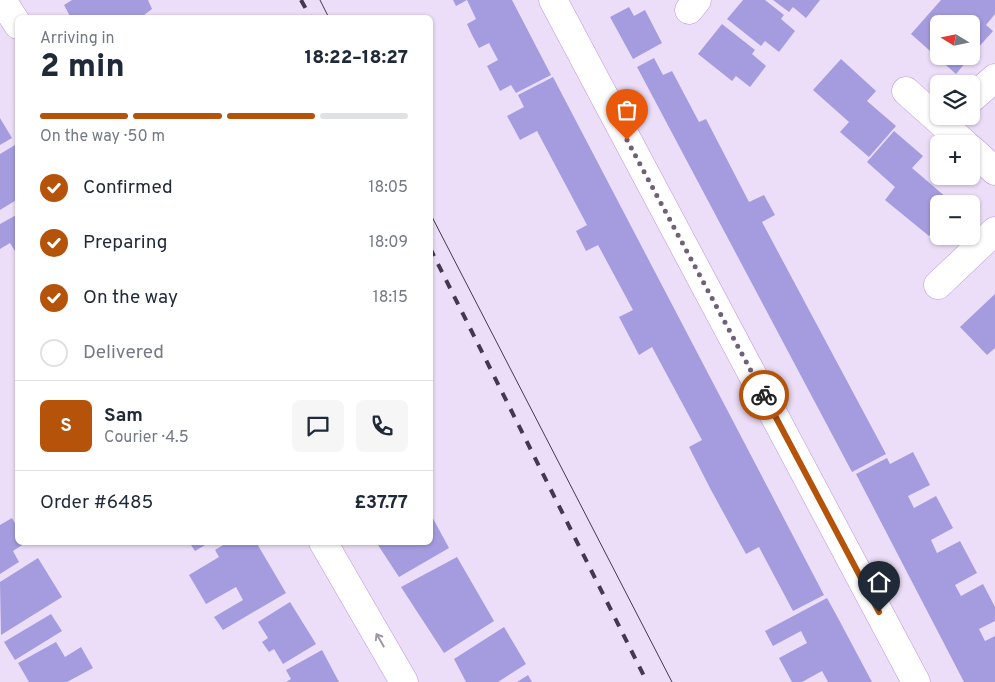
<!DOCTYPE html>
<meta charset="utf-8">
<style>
:root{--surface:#fff;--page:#f6f6f7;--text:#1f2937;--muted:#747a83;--line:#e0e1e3;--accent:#b45309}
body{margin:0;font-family:Overpass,sans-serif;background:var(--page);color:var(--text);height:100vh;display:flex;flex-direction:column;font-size:19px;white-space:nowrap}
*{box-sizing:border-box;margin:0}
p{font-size:16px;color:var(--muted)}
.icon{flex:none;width:28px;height:28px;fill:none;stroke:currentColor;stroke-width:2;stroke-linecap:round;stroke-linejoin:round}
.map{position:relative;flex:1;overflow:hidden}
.panel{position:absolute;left:15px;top:15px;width:418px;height:530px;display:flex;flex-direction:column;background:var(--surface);border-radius:8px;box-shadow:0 1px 4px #0004}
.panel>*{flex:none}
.needle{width:32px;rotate:280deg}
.buttons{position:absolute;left:930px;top:15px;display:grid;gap:10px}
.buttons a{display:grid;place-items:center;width:50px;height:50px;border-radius:8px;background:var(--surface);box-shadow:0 1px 4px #0004;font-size:25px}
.pin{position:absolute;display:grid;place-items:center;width:42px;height:42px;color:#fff;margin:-51px -21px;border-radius:50% 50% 50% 0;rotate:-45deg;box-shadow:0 0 5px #0007}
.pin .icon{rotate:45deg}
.courier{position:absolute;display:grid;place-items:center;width:50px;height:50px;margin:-25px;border:4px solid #b45309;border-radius:50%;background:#fff;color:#222;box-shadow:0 1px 6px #0007}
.head em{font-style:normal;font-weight:800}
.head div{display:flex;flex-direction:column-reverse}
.head{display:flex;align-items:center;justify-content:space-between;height:85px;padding:0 25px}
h1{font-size:32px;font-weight:800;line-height:38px}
.bar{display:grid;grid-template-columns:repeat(4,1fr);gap:8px 5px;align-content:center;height:60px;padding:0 25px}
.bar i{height:6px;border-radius:4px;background:var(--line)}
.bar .selected{background:var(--accent)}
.bar p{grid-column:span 4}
.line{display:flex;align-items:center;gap:12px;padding:0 25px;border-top:1px solid var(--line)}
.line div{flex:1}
.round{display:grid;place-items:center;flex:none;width:52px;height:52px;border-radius:8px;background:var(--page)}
ol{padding:0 25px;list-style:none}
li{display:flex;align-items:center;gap:15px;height:55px}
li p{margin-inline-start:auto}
li .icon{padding:5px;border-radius:50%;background:var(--accent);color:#fff;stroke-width:4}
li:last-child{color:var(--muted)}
li i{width:28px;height:28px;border:2px solid var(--line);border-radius:50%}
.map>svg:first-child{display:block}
.building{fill:#a59cdf}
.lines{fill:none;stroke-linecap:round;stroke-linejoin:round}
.minor-casing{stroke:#bc98d7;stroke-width:29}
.minor{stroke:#fff;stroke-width:28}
.tram{stroke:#45374f;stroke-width:1}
.rail{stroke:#45374f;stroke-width:4;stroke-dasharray:9 9;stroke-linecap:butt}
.oneway{stroke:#a099a4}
.done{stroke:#6f6179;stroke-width:5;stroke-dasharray:0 9}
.route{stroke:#b45309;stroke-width:6}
</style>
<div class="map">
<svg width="995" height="682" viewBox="0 0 995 682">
<rect width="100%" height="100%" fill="#ecdef8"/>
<!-- building -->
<g class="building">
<path d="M 72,0 L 148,0 L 152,9 L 140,18 L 71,18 L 64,5 Z"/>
<path d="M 453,0 L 512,0 L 551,75 L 516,93 L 511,85 L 500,91 L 487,66 L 498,60 L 489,43 L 479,48 L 472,35 L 467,24 L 476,19 L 467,0 L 456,6 Z"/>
<path d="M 743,0 L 765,0 L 784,15 L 781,19 L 795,31 L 779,52 L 765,41 L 761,46 L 727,19 Z"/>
<path d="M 773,0 L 820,0 L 806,18 L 793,7 L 789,12 Z"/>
<path d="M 941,0 L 995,0 L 995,14 L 986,25 L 993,31 L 977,49 L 971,44 L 971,24 L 939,24 L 939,56 L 959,56 L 958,57 L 965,63 L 956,74 L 911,34 Z"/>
<path d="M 629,7 L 634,16 L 645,10 L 662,43 L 633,59 L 610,17 Z"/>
<path d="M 722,24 L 755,50 L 752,54 L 766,66 L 750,87 L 736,76 L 732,81 L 698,54 Z"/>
<path d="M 654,58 L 663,75 L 672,71 L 699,122 L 706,119 L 749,202 L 764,195 L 775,215 L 762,222 L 886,454 L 852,472 L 637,67 Z"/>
<path d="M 841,59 L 876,91 L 867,101 L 896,126 L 869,157 L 840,132 L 849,122 L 813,90 Z"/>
<path d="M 553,77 L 824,595 L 793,611 L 759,547 L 746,554 L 711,490 L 689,447 L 702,440 L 652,347 L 639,355 L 619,317 L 633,310 L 598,245 L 586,251 L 576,231 L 587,225 L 537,131 L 520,140 L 507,116 L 524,107 L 518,95 Z"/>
<path d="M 0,118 L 12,138 L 0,145 Z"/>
<path d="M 894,131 L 923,156 L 912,168 L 954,204 L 939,204 L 939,224 L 929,236 L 885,200 L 895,187 L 867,162 Z"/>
<path d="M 15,145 L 18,149 L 18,199 L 0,210 L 0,154 Z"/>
<path d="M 18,214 L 18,256 L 10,243 L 0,249 L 0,224 Z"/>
<path d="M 995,294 L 995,348 L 987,355 L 960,327 Z"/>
<path d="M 913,452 L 930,485 L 908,496 L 914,508 L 936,496 L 953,528 L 931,540 L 937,553 L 960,541 L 977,573 L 955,585 L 961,596 L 983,584 L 995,607 L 995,621 L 979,629 L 985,641 L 995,636 L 995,682 L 964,682 L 856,474 L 887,458 L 890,464 Z"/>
<path d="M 430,513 L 449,548 L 399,577 L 376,542 L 430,542 Z"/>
<path d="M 12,518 L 18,529 L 18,542 L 27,542 L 13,551 L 19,562 L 0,574 L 0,525 Z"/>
<path d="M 189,542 L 210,542 L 195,551 Z"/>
<path d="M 228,542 L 256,542 L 286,593 L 223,630 L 214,617 L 243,600 L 236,587 L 206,604 L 189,575 L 219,557 L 215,550 Z"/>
<path d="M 457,557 L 494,621 L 444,653 L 401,587 Z"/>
<path d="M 38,558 L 62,597 L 1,635 L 0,582 Z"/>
<path d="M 827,598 L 838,618 L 872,682 L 828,682 L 822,671 L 802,682 L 792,682 L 779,658 L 807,643 L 801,631 L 773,646 L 765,631 Z"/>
<path d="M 290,602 L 316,644 L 283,664 L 274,649 L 269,652 L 262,642 L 268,638 L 258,622 Z"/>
<path d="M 51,614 L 62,631 L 15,660 L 4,642 Z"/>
<path d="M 504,627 L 526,664 L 498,682 L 466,682 L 454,659 Z"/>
<path d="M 56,642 L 65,657 L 81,647 L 93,668 L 67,682 L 29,682 L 18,663 Z"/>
<path d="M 322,650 L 339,682 L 286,682 L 291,679 L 286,670 Z"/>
<path d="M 528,675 L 532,682 L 517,682 Z"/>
</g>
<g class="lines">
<!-- minor casing -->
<g class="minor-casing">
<g id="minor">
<path d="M 2,0 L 18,25"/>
<path d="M 553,0 L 916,682"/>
<path d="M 689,10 L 697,0"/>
<path d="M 906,91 L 944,125"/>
<path d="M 971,99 L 995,78"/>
<path d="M 953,116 L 944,125 L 965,144"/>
<path d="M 971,149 L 995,171"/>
<path d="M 938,285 L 995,231"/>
<path d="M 323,542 L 404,682"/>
</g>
</g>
<!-- minor -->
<use href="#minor" class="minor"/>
<!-- tram -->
<g class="tram">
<path d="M 320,0 L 329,18"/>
<path d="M 430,213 L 672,682"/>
</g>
<!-- rail -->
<g class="rail">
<path d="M 301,0 L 311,18"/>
<path d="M 430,248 L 647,682"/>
</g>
</g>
<!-- one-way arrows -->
<defs><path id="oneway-shaft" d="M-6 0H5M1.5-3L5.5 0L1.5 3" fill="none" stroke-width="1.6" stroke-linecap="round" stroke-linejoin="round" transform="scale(1.25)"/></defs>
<use class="oneway" href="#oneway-shaft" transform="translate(380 640) rotate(-120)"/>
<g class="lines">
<!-- done -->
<path class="done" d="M 627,140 L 764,395"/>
<!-- route -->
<path class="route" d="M 764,395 L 879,612"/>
</g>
</svg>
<div class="buttons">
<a><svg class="needle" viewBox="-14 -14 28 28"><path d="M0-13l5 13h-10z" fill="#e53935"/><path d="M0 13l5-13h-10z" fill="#747a83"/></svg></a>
<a><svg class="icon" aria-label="layers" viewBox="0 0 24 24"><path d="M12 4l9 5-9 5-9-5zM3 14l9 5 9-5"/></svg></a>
<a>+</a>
<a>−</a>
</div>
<div class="pin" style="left:627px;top:140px;background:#ea580c"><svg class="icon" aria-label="bag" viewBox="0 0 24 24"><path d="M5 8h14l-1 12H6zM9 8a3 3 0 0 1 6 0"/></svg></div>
<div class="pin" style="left:879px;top:612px;background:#1f2937"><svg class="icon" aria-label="home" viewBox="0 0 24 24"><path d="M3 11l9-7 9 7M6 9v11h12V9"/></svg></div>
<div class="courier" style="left:764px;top:395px"><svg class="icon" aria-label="bike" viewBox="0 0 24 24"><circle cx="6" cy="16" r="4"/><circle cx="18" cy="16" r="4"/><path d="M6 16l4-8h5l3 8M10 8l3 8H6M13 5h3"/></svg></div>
<section class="panel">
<div class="head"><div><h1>2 min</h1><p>Arriving in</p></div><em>18:22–18:27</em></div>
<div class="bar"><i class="selected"></i><i class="selected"></i><i class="selected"></i><i></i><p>On the way · 50 m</p></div>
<ol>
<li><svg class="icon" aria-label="check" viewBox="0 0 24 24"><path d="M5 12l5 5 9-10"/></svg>Confirmed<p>18:05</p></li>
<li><svg class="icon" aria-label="check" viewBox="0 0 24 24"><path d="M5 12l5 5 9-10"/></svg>Preparing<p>18:09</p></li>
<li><svg class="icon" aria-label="check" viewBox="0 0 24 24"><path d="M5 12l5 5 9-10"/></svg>On the way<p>18:15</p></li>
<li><i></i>Delivered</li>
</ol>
<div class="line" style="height:90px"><b class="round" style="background:var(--accent);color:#fff">S</b><div><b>Sam</b><p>Courier · 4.5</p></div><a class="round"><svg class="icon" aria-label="chat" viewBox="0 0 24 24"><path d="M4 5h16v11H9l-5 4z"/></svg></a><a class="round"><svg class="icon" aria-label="phone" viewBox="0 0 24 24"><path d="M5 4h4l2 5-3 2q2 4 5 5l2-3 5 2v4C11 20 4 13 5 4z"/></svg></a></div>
<div class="line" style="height:65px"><div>Order #6485</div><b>£37.77</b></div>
</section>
</div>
